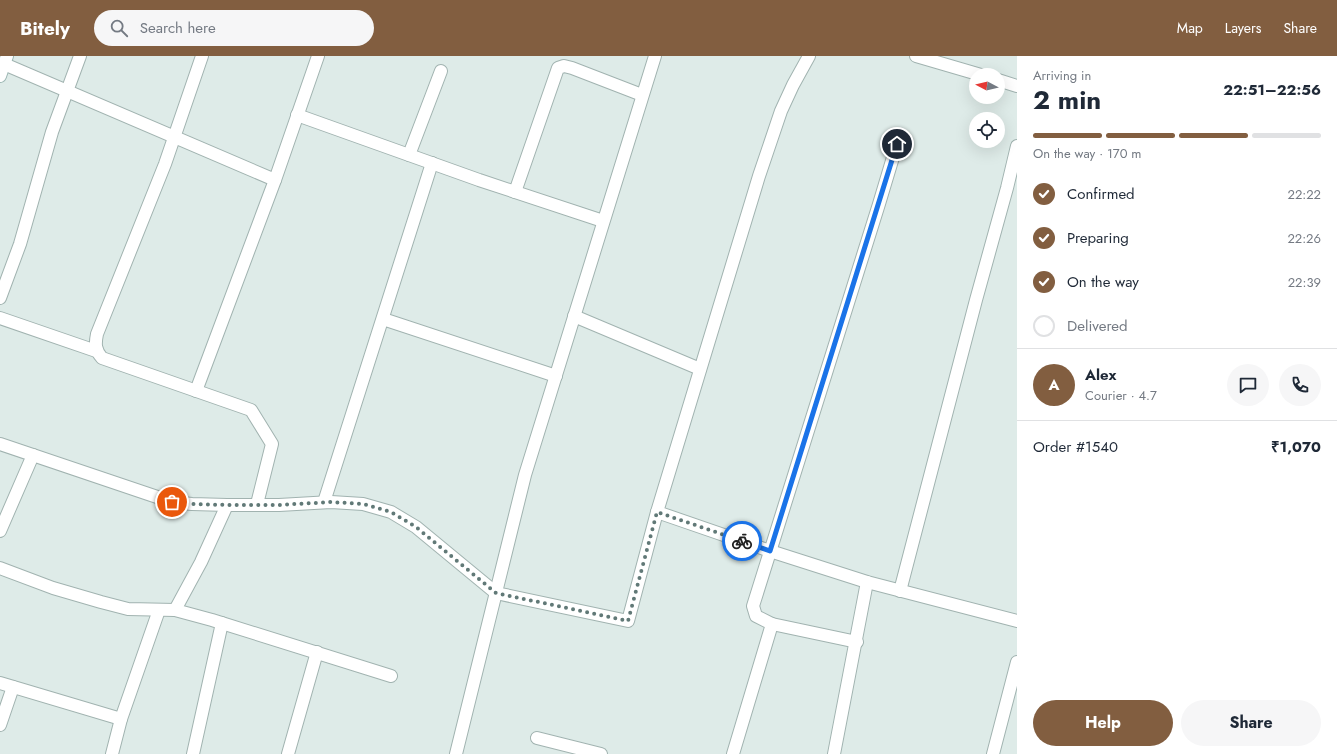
<!DOCTYPE html>
<meta charset="utf-8">
<style>
:root{--surface:#fff;--page:#f6f6f7;--text:#1f2937;--muted:#747a83;--line:#e0e1e3;--accent:#825e40}
body{margin:0;font-family:Jost,sans-serif;background:var(--page);color:var(--text);height:100vh;display:flex;flex-direction:column;font-size:15px;white-space:nowrap}
*{box-sizing:border-box;margin:0}
p{font-size:13px;color:var(--muted)}
.icon{flex:none;width:22px;height:22px;fill:none;stroke:currentColor;stroke-width:2;stroke-linecap:round;stroke-linejoin:round}
.map{position:relative;flex:1;overflow:hidden}
.drawer{display:flex;flex-direction:column;background:var(--surface);width:320px}
.drawer>*{flex:none}
.needle{width:26px;rotate:277deg}
.tools{position:absolute;left:969px;top:12px;display:grid;gap:8px}
.tools a{display:grid;place-items:center;width:36px;height:36px;border-radius:50%;background:var(--surface);box-shadow:0 4px 16px #0002;font-size:20px}
.pin{position:absolute;display:grid;place-items:center;width:34px;height:34px;color:#fff;margin:-17px;border:2px solid #fff;border-radius:50%;box-shadow:0 1px 4px #0007}
.courier{position:absolute;display:grid;place-items:center;width:40px;height:40px;margin:-20px;border:3px solid #1a73e8;border-radius:50%;background:#fff;color:#222;box-shadow:0 1px 5px #0007}
.overview em{font-style:normal;font-weight:700}
.overview div{display:flex;flex-direction:column-reverse}
.overview{display:flex;align-items:center;justify-content:space-between;height:68px;padding:0 16px}
h1{font-size:26px;font-weight:700;line-height:30px}
.bar{display:grid;grid-template-columns:repeat(4,1fr);gap:6px 4px;align-content:center;height:48px;padding:0 16px}
.bar i{height:5px;border-radius:3px;background:var(--line)}
.bar .selected{background:var(--accent)}
.bar p{grid-column:span 4}
.line{display:flex;align-items:center;gap:10px;padding:0 16px;border-top:1px solid var(--line)}
.line div{flex:1}
.round{display:grid;place-items:center;flex:none;width:42px;height:42px;border-radius:21px;background:var(--page)}
ol{padding:0 16px;list-style:none}
li{display:flex;align-items:center;gap:12px;height:44px}
li p{margin-inline-start:auto}
li .icon{padding:4px;border-radius:50%;background:var(--accent);color:#fff;stroke-width:4}
li:last-child{color:var(--muted)}
li i{width:22px;height:22px;border:2px solid var(--line);border-radius:50%}
.cta{display:flex;gap:8px;margin-top:auto;padding:8px 16px}
.cta a{flex:1;height:46px;border-radius:24px;background:var(--accent);color:#fff;font-size:16px;font-weight:700;line-height:46px;text-align:center}
.cta a+a{background:var(--page);color:var(--text)}
header{display:flex;align-items:center;gap:24px;box-sizing:border-box;height:56px;padding:0 20px;background:var(--accent);color:#fff}
header strong{font-size:19px}
nav{display:flex;gap:22px;margin-inline-start:auto;font-size:14px}
.search{width:280px;height:36px;background:var(--page);display:flex;align-items:center;gap:10px;box-sizing:border-box;padding:0 14px;border-radius:22px;color:var(--muted);font-size:15px}
main{display:flex;flex:1;min-height:0}
.map>svg:first-child{display:block}
.lines{fill:none;stroke-linecap:round;stroke-linejoin:round}
.minor-casing{stroke:#a1b3b0;stroke-width:14}
.secondary-casing{stroke:#9cb7b3;stroke-width:14}
.minor{stroke:#fff;stroke-width:12}
.secondary{stroke:#fff;stroke-width:12}
.done{stroke:#617977;stroke-width:4;stroke-dasharray:0 7.2}
.route{stroke:#1a73e8;stroke-width:5}
</style>
<header>
<strong>Bitely</strong>
<div class="search"><svg class="icon" aria-label="search" viewBox="0 0 24 24"><circle cx="10" cy="10" r="6"/><path d="M15 15l6 6"/></svg>Search here</div>
<nav><a>Map</a><a>Layers</a><a>Share</a></nav>
</header>
<main>
<div class="map">
<svg width="1017" height="698" viewBox="0 0 1017 698">
<rect width="100%" height="100%" fill="#deebe8"/>
<g class="lines">
<!-- minor casing -->
<g class="minor-casing">
<g id="minor">
<path d="M 202,0 L 165,108 L 97,278 C 95,288 95,294 102,302 L 251,354 L 272,388 L 257,448"/>
<path d="M 809,0 L 793,29 L 781,55 L 759,120 L 657,456 L 770,495 L 867,526 L 1017,565"/>
<path d="M 916,0 L 981,19"/>
<path d="M 4,8 L 275,124"/>
<path d="M 998,24 L 1017,30"/>
<path d="M 297,59 L 479,124 L 603,165"/>
<path d="M 409,99 L 441,15"/>
<path d="M 515,136 L 558,12 L 564,10 L 572,12 L 642,39"/>
<path d="M 0,242 L 20,188 L 52,76 L 80,0"/>
<path d="M 574,260 L 700,313"/>
<path d="M 0,262 L 96,295"/>
<path d="M 383,263 L 556,320"/>
<path d="M 196,335 L 275,124 L 318,0"/>
<path d="M 0,388 L 172,446 L 192,448 L 227,449 L 279,449 L 331,446 L 363,448 L 391,456 L 416,471 L 496,537 L 628,565 L 657,456"/>
<path d="M 324,446 L 432,107"/>
<path d="M 0,475 L 33,399"/>
<path d="M 0,512 L 53,532 L 101,546 L 128,553 L 175,554 L 212,564 L 391,620"/>
<path d="M 900,535 L 976,244 L 1007,132 L 1017,90"/>
<path d="M 175,554 L 201,506 L 227,449"/>
<path d="M 857,586 L 772,568 L 756,560 L 753,550 L 879,148 L 897,88"/>
<path d="M 0,627 L 121,663"/>
<path d="M 0,669 L 13,631"/>
<path d="M 537,682 L 601,698"/>
<path d="M 112,698 L 121,663 L 159,554"/>
<path d="M 193,698 L 222,567"/>
<path d="M 288,698 L 317,596"/>
<path d="M 456,698 L 525,419 L 655,0"/>
<path d="M 733,698 L 772,568"/>
<path d="M 834,698 L 867,526"/>
<path d="M 993,698 L 1017,606"/>
</g>
</g>
<!-- secondary casing -->
<g class="secondary-casing">
<path id="secondary" d="M 0,20 L 7,0"/>
</g>
<!-- minor -->
<use href="#minor" class="minor"/>
<!-- secondary -->
<use href="#secondary" class="secondary"/>
</g>
<g class="lines">
<!-- done -->
<path class="done" d="M 172,446 L 192,448 L 227,449 L 279,449 L 331,446 L 363,448 L 391,456 L 416,471 L 496,537 L 628,565 L 657,456 L 742,485"/>
<!-- route -->
<path class="route" d="M 742,485 L 770,495 L 897,88"/>
</g>
</svg>
<div class="tools">
<a><svg class="needle" viewBox="-14 -14 28 28"><path d="M0-13l5 13h-10z" fill="#e53935"/><path d="M0 13l5-13h-10z" fill="#747a83"/></svg></a>
<a><svg class="icon" aria-label="locate" viewBox="0 0 24 24"><circle cx="12" cy="12" r="6"/><path d="M12 2v4M12 18v4M2 12h4M18 12h4"/></svg></a>
</div>
<div class="pin" style="left:172px;top:446px;background:#ea580c"><svg class="icon" aria-label="bag" viewBox="0 0 24 24"><path d="M5 8h14l-1 12H6zM9 8a3 3 0 0 1 6 0"/></svg></div>
<div class="pin" style="left:897px;top:88px;background:#1f2937"><svg class="icon" aria-label="home" viewBox="0 0 24 24"><path d="M3 11l9-7 9 7M6 9v11h12V9"/></svg></div>
<div class="courier" style="left:742px;top:485px"><svg class="icon" aria-label="bike" viewBox="0 0 24 24"><circle cx="6" cy="16" r="4"/><circle cx="18" cy="16" r="4"/><path d="M6 16l4-8h5l3 8M10 8l3 8H6M13 5h3"/></svg></div>
</div>
<section class="drawer">
<div class="overview"><div><h1>2 min</h1><p>Arriving in</p></div><em>22:51–22:56</em></div>
<div class="bar"><i class="selected"></i><i class="selected"></i><i class="selected"></i><i></i><p>On the way · 170 m</p></div>
<ol>
<li><svg class="icon" aria-label="check" viewBox="0 0 24 24"><path d="M5 12l5 5 9-10"/></svg>Confirmed<p>22:22</p></li>
<li><svg class="icon" aria-label="check" viewBox="0 0 24 24"><path d="M5 12l5 5 9-10"/></svg>Preparing<p>22:26</p></li>
<li><svg class="icon" aria-label="check" viewBox="0 0 24 24"><path d="M5 12l5 5 9-10"/></svg>On the way<p>22:39</p></li>
<li><i></i>Delivered</li>
</ol>
<div class="line" style="height:72px"><b class="round" style="background:var(--accent);color:#fff">A</b><div><b>Alex</b><p>Courier · 4.7</p></div><a class="round"><svg class="icon" aria-label="chat" viewBox="0 0 24 24"><path d="M4 5h16v11H9l-5 4z"/></svg></a><a class="round"><svg class="icon" aria-label="phone" viewBox="0 0 24 24"><path d="M5 4h4l2 5-3 2q2 4 5 5l2-3 5 2v4C11 20 4 13 5 4z"/></svg></a></div>
<div class="line" style="height:52px"><div>Order #1540</div><b>₹1,070</b></div>
<div class="cta"><a>Help</a><a>Share</a></div>
</section>
</main>
